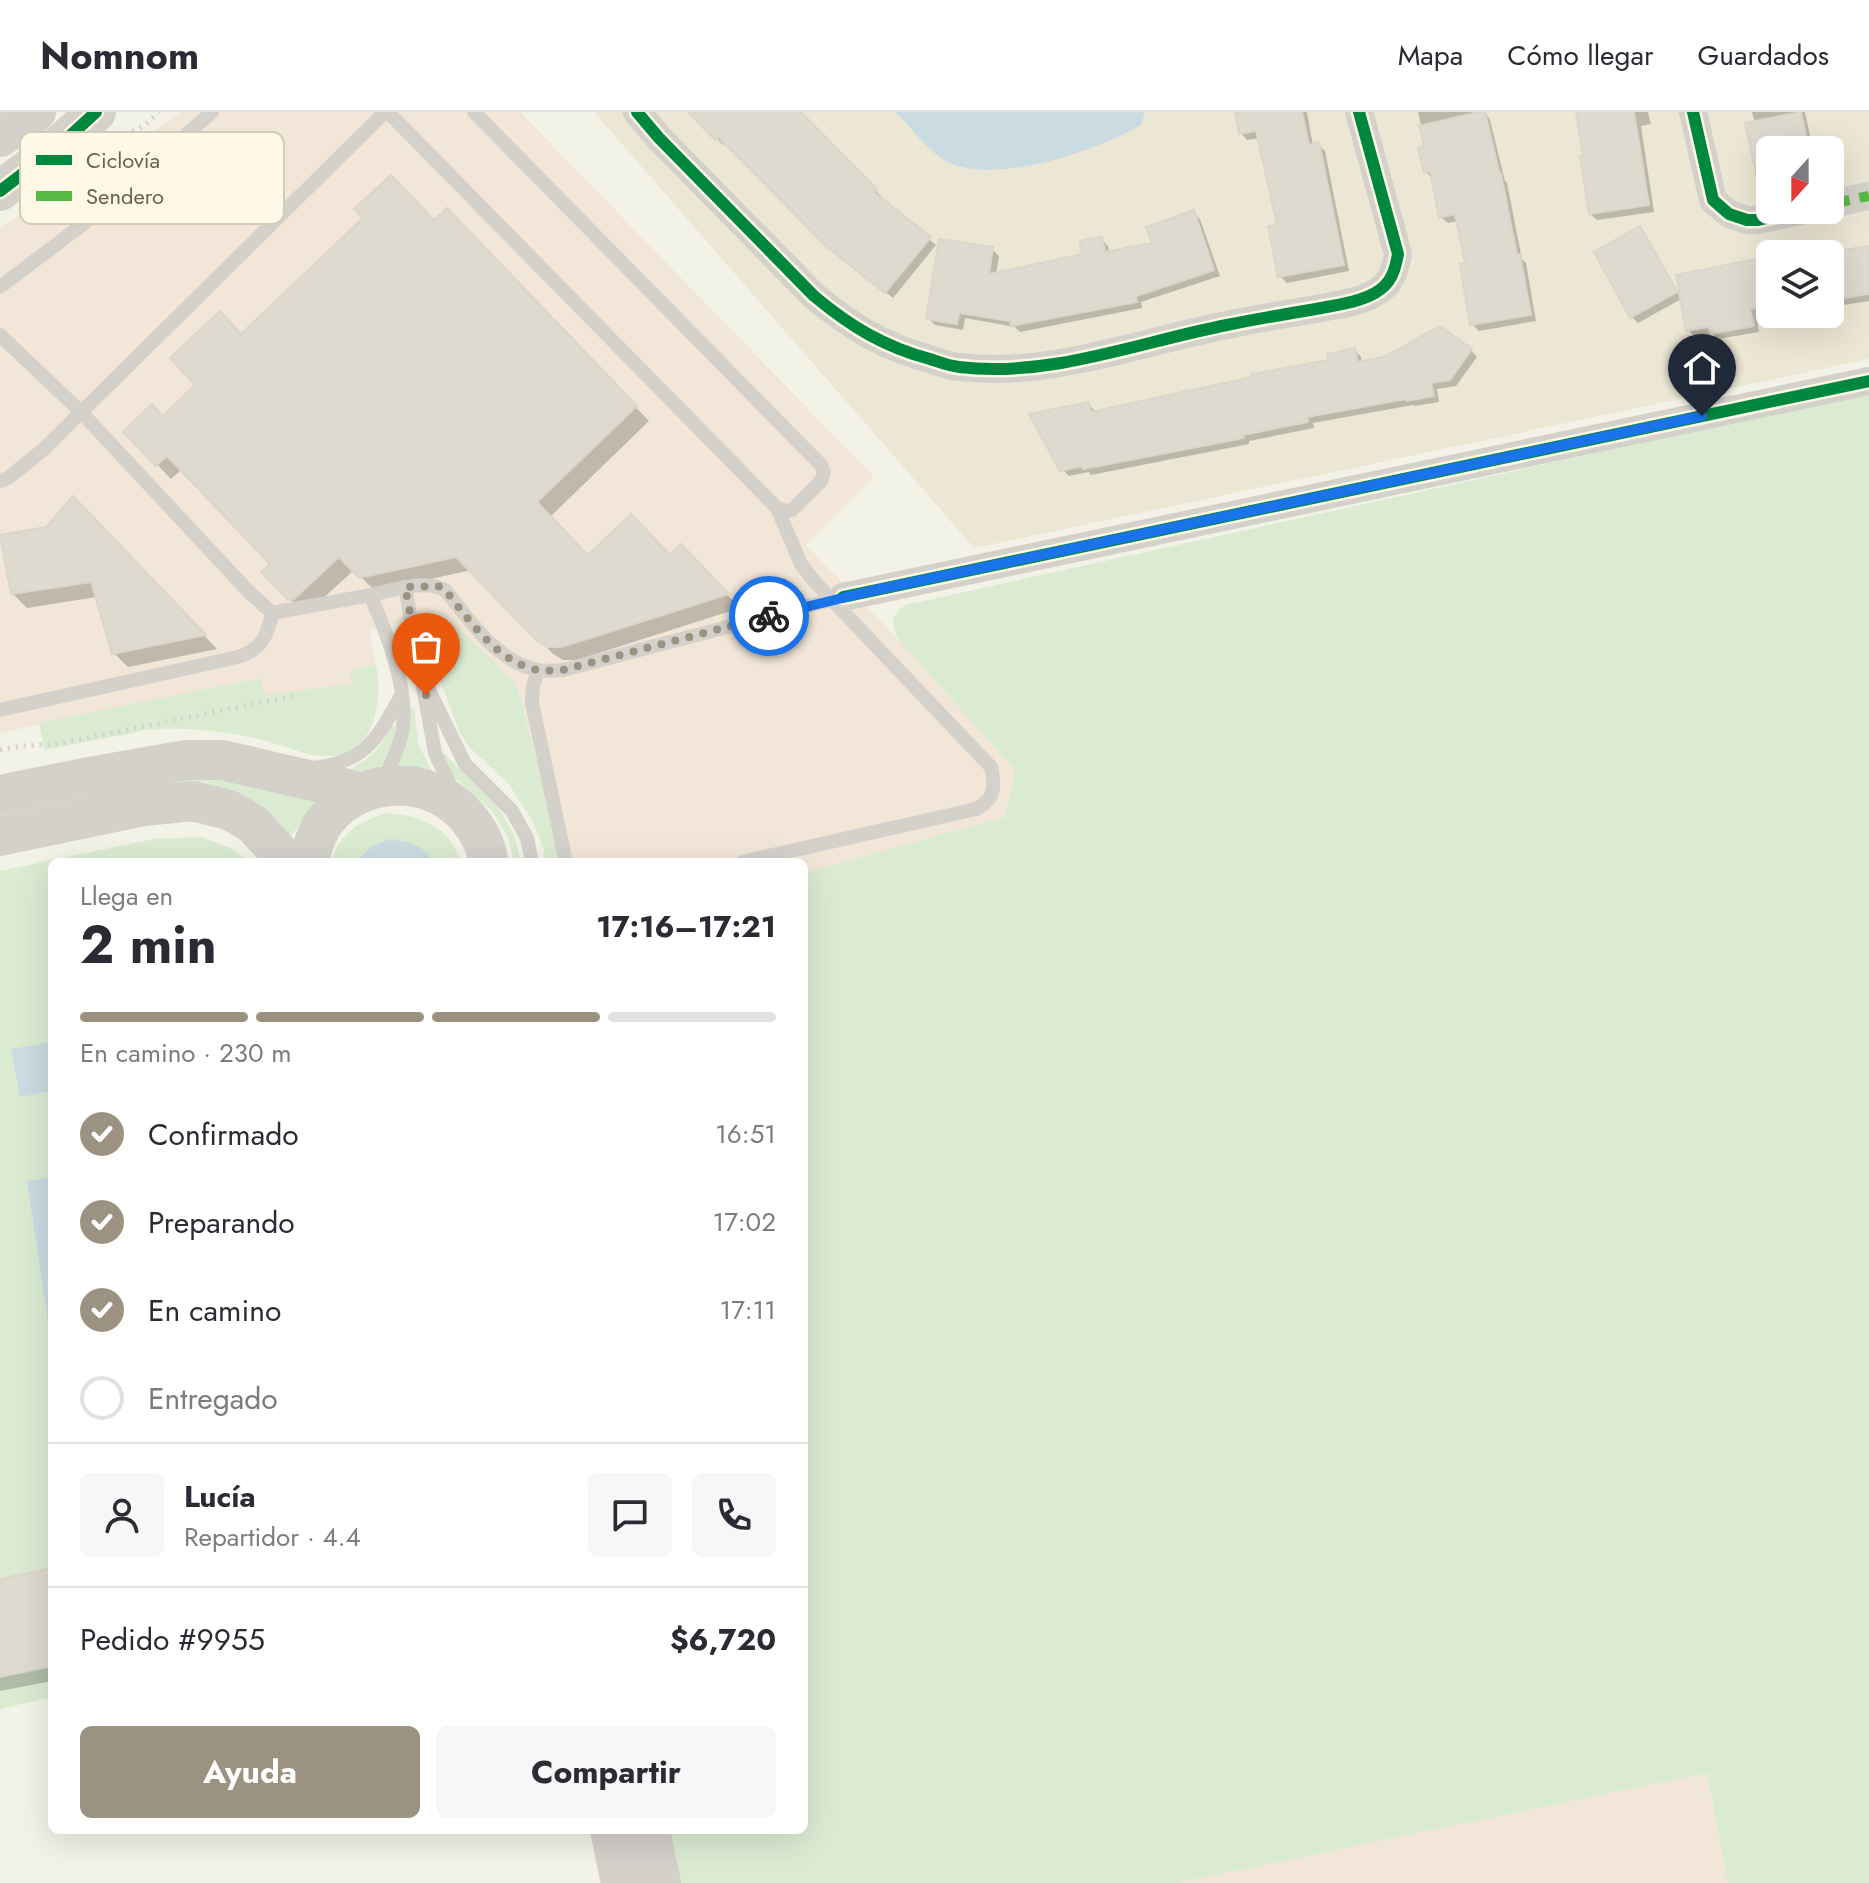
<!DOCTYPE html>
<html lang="es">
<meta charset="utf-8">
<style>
:root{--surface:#fff;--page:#f7f7f7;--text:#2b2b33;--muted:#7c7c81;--line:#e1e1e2;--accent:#9c9282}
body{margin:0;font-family:Jost,sans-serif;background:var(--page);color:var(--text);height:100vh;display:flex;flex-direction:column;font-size:30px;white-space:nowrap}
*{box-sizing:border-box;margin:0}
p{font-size:26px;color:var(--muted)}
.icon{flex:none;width:44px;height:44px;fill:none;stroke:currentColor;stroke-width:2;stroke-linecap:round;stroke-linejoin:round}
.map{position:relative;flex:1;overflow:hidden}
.drawer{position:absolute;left:48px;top:746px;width:760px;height:976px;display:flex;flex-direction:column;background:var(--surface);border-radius:12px;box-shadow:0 8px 32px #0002}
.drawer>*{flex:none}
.needle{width:52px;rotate:201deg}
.controls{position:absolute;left:1756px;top:24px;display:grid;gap:16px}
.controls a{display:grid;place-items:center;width:88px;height:88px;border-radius:12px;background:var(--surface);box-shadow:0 8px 32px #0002;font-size:40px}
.pin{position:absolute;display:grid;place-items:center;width:68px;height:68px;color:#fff;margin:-82px -34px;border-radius:50% 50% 50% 0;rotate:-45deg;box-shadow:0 0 8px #0007}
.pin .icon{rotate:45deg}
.courier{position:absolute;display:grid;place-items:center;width:80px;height:80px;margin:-40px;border:6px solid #1a73e8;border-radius:50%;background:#fff;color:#222;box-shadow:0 2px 10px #0007}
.head em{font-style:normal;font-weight:700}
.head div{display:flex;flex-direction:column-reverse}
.head{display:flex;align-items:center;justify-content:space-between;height:136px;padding:0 32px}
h1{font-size:52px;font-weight:700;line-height:60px}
.bar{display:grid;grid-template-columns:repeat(4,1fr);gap:12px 8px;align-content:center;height:96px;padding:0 32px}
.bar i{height:10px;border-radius:6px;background:var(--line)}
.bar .current{background:var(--accent)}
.bar p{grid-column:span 4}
.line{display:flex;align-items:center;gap:20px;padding:0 32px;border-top:2px solid var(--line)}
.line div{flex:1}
.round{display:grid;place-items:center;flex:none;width:84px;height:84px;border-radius:12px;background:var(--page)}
ol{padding:0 32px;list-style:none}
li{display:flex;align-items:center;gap:24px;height:88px}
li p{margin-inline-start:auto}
li .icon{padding:8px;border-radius:50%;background:var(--accent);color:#fff;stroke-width:4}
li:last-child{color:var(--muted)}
li i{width:44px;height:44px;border:4px solid var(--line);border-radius:50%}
.cta{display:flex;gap:16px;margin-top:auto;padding:16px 32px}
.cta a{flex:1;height:92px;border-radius:12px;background:var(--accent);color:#fff;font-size:32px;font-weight:700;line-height:92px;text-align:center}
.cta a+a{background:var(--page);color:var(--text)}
header{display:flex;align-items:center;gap:48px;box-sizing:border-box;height:112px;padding:0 40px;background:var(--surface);border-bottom:2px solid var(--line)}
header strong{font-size:38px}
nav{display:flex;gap:44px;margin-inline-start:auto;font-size:28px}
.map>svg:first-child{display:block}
.residential{fill:#ece6d4;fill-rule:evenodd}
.commercial{fill:#f1e6d7}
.green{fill:#dbebd2}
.water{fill:#cadbe2}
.shadow{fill:#0003}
.building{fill:#dfdad0;stroke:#dbd6c9;stroke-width:2}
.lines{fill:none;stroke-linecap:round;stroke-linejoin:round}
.path{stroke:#d5d0c9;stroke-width:5;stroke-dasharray:2 6;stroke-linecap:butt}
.lane{stroke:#d4d0ca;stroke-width:14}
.street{stroke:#d4d0ca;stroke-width:28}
.secondary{stroke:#d4d0ca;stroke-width:40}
.quiet{stroke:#58b947;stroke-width:10;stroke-dasharray:20 10;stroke-linecap:butt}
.cycleway-casing{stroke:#fdf9e6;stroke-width:17}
.cycleway{stroke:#00873e;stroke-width:12}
.done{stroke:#9c9282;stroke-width:8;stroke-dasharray:0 14.4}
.route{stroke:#1a73e8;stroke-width:10}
.key{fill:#fdf9e6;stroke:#d2cbb8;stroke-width:2}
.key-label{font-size:22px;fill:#6d5f4b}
</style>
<header>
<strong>Nomnom</strong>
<nav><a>Mapa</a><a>Cómo llegar</a><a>Guardados</a></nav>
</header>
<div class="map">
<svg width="1869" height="1771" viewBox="0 0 1869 1771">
<rect width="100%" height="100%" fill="#f3f2e7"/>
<!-- residential -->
<path class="residential" d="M 594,0 L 1869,0 L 1869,247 L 974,436 ZM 1770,38 L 1830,38 L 1830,98 L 1770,98 ZM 1770,142 L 1830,142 L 1830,202 L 1770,202 Z"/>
<!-- commercial -->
<g class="commercial">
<path d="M 182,0 L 520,0 L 874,365 L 806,433 L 900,529 L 1015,657 L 1005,705 L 804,761 L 804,750 L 560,750 L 559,739 L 521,587 L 515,571 L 452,511 L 437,507 L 424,506 L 369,518 L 376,553 L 351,558 L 352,572 L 264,584 L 260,566 L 0,621 L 0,116 Z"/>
<path d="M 1707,1661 L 1728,1771 L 1177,1771 Z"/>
</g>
<!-- green -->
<g class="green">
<path d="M 1869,281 L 1869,1771 L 1728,1771 L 1707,1661 L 1177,1771 L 663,1771 L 654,1718 L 804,1718 L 804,761 L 1005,705 L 1015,658 L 900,529 C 891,514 889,504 905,493 Z"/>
<path d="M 437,507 L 452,511 L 492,548 L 515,571 L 521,587 L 559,739 L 560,750 L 544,750 L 544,738 L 532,708 L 508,671 L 469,635 L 459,619 L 425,528 C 424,516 427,513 437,507 Z"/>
<path d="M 376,553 C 382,581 378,627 347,640 C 320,652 294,636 269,630 C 234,620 196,616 159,617 C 147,617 135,621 123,623 C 96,628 70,633 44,638 L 39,611 L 261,566 L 264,583 L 351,572 L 351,558 Z"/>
<path d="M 414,596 L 418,631 L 433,662 L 396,655 L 408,629 L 410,597 Z"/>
<path d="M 391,613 L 395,614 C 394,624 394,639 388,647 C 376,662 353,663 337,662 C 366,652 378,641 391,613 Z"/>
<path d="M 445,642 L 498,695 L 514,722 L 521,750 L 514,750 L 509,728 L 493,700 L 455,666 L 442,644 Z"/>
<path d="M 204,661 L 318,688 L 291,724 L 279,710 L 241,684 L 205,670 L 178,670 L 132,675 L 0,702 L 0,694 Z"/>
<path d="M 386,701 C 419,703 451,714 460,750 L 331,750 C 339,721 359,710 386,701 Z"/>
<path d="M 202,725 L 230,736 L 249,750 L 52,750 L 52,1585 L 0,1597 L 0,759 L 153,727 Z"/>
</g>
<!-- water -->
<g class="water">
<path d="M 895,0 L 1145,0 L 1141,13 C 1097,38 999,73 950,51 C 928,41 913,16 895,0 Z"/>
<path d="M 390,727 C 409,729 423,733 433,750 L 357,750 C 366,737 375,732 390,727 Z"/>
<path d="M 52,930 L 52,979 L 20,985 L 11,937 Z"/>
<path d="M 52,1065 L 52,1215 L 49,1216 L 27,1069 Z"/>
</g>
<!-- shadow -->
<g class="shadow">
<path d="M 690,0 L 798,0 L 882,85 L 880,87 L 936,133 L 893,186 L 836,141 L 726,30 L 723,33 Z"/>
<path d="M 1237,0 L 1307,0 L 1313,34 L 1318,32 L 1325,39 L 1349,159 L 1287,171 L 1280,164 L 1280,114 L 1260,26 L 1247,28 L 1241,21 Z"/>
<path d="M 1418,0 L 1485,0 L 1490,8 L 1505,69 L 1507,71 L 1522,147 L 1526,151 L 1536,209 L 1479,219 L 1472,212 L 1467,153 L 1458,109 L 1448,111 L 1441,105 L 1434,68 L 1426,60 L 1426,36 Z"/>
<path d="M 1578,0 L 1648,0 L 1651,12 L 1641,14 L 1654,100 L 1597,108 L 1590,102 L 1586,46 Z"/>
<path d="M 1752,0 L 1805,0 L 1813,38 L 1770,38 L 1770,66 Z"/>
<path d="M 447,99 L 649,309 L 550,405 L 589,446 L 670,446 L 681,435 L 740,496 L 577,548 L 563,548 L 553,542 L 472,458 L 375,479 L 354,458 L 308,500 L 304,501 L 264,460 L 272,452 L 182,357 L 171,367 L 126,320 L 163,306 L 198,273 L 242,224 L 434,110 Z"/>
<path d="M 1193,101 L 1200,107 L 1220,164 L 1141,190 L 1142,196 L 1020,220 L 1015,215 L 965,206 L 963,218 L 935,213 L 928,206 L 992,137 L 999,144 L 996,162 L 1085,143 L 1101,127 L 1108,134 L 1109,141 L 1154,133 Z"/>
<path d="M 1639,117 L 1646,123 L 1678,180 L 1770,164 L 1770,202 L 1781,202 L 1757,207 L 1759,220 L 1718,227 L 1713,222 L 1695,225 L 1688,218 L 1683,186 L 1638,211 L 1632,205 Z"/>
<path d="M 1819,136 L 1824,142 L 1790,142 Z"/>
<path d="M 1869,136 L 1869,189 L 1837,194 L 1840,209 L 1819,214 L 1812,207 L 1811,202 L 1830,202 L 1830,142 Z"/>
<path d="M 1355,238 L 1361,245 L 1362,251 L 1471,238 L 1477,245 L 1456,274 L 1437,277 L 1439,290 L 1415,294 L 1413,293 L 1313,311 L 1314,316 L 1249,329 L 1249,332 L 1091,363 L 1089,360 L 1069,364 L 1062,357 L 1089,292 L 1096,301 L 1330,250 Z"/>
<path d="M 87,400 L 217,537 L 128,555 L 114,541 L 97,485 L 27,496 L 13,482 L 47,417 Z"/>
<path d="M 52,1458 L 52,1569 L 0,1579 L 0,1469 Z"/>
</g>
<!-- building -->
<g class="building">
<path d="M 688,0 L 801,0 L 877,77 L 874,80 L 931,125 L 885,181 L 827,135 L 718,25 L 715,28 Z"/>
<path d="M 1235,0 L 1302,0 L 1309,33 L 1319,30 L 1344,153 L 1278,165 L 1268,114 L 1277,113 L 1256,19 L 1239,22 Z"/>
<path d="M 1479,0 L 1485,0 L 1500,63 L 1501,62 L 1517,143 L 1520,142 L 1531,203 L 1470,213 L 1460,152 L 1465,151 L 1455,102 L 1439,106 L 1430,59 L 1424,61 L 1418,36 L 1424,34 L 1419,14 Z"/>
<path d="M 1576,0 L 1634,0 L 1649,93 L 1589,102 L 1580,44 L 1583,44 Z"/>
<path d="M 1801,0 L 1809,38 L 1770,38 L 1770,80 L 1760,81 L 1745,11 Z"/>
<path d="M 391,63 L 434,108 L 447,96 L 637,294 L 537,390 L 588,443 L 631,402 L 670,443 L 681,432 L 729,482 L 562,535 L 548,535 L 537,529 L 456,445 L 359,466 L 339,445 L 294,487 L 288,488 L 261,460 L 270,452 L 167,344 L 156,354 L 123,320 L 152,292 L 163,304 L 195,273 L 170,246 L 220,199 L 241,222 L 363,106 L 354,97 Z"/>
<path d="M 1194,98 L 1214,158 L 1136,184 L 1137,190 L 1011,214 L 1010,209 L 959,201 L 957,212 L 926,207 L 939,127 L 993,135 L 989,162 L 1082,142 L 1080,129 L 1102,125 L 1105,140 L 1152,131 L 1146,115 Z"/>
<path d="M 1640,114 L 1677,180 L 1630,206 L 1594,140 Z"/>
<path d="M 1869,134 L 1869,182 L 1830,188 L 1830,140 Z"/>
<path d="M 1756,147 L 1765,194 L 1750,197 L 1754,214 L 1710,222 L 1709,215 L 1686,219 L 1676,163 Z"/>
<path d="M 1440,214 L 1472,237 L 1450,268 L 1431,271 L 1434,284 L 1407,289 L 1406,287 L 1307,305 L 1308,310 L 1243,323 L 1244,326 L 1083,357 L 1082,354 L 1060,359 L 1029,302 L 1089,290 L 1091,300 L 1252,265 L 1252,262 L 1328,248 L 1327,242 L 1355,236 L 1358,250 L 1384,245 Z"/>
<path d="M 73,384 L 206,523 L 112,542 L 91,470 L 11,482 L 0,423 L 46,415 Z"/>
<path d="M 52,1456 L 52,1554 L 0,1565 L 0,1467 Z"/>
</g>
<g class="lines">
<!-- path -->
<g class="path">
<path d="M 118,26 L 145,13 L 159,0"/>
<path d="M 0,638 L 21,634 L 57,632 L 297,583"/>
</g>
<!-- lane -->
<g class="lane">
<path d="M 388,0 L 777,396 L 786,399 L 792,398 L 821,369 L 824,360 L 821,353 L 474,0"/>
<path d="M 0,175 L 86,110 L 212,0"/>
<path d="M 0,223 L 81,300 L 248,479 L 272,501"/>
<path d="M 0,369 L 8,366 L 44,337 L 385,0"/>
<path d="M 405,475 L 435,641 L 454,681"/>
<path d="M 370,483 C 388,523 413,586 400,629 C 396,643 388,657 382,670"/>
<path d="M 272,501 C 303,495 334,490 365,484 C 391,480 420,466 445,478 C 470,508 496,550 538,558 C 546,560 555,558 563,558 L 838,486"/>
<path d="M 538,558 L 533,574 L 532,591 L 566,750"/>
<path d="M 429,578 L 465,652 L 512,699 L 527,726 L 532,750"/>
<path d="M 0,598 L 238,545 C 262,537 267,525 272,501"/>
<path d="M 313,656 C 367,650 378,625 402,582"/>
<path d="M 742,750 L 976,697 C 996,686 995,675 991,655 L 814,469 L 801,452 L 777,396"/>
</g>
<!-- street -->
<g class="street">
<path d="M 637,0 L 659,26 L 814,184 C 850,214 884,235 930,247 C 939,250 949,254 959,255 C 1050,266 1139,230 1227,213 C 1256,207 1286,202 1316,197 C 1335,193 1357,191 1375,181 C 1391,172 1395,159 1398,142 L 1359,0"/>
<path d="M 1693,0 L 1713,88 L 1729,102 L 1747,108 L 1758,108 L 1803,98"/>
<path d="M 1830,92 L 1869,84"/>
<path d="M 843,485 L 1869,269"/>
</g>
<!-- secondary -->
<g class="secondary">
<path d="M 0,25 L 36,0"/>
<path d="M 0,79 L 60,33 L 96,0"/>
<path d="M 0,683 L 84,666 L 186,648 L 222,648 L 360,680"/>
<path d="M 0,724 L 144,694 L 193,689 L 229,698 L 253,712 L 288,750"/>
<path d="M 309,750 C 311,738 315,726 321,715 C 353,664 430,659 468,706 C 478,718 487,734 488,750"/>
<path d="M 610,1718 L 621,1771"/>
<path d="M 650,1718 L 661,1771"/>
</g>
<!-- quiet -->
<path class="quiet" d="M 1830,92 L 1869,84"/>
<!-- cycleway casing -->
<g class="cycleway-casing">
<g id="cycleway">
<path d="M 637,0 L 659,26 L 814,184 C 850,214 884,235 930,247 C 939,250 949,254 959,255 C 1050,266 1139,230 1227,213 C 1256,207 1286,202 1316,197 C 1335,193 1357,191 1375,181 C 1391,172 1395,159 1398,142 L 1359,0"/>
<path d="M 1693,0 L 1713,88 L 1729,102 L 1747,108 L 1758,108 L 1803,98"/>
<path d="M 0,79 L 60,33 L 96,0"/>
<path d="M 843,485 L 1869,269"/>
</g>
</g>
<!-- cycleway -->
<use href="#cycleway" class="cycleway"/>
</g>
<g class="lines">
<!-- done -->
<path class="done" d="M 426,583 L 405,475 L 438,474 L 445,478 C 470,508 496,550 538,558 C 546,559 555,558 563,558 L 769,504"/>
<!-- route -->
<path class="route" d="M 769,504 L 871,479 L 1702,304"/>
</g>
<!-- legend -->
<rect x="20" y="20" width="264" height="92" rx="12" class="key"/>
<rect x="36" y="43" width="36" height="10" fill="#00873e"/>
<rect x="36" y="79" width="36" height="10" fill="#58b947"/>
<g class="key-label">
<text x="86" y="56">Ciclovía</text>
<text x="86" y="92">Sendero</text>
</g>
</svg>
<div class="controls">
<a><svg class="needle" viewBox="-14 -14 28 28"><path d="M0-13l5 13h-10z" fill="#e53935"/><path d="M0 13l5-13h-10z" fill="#7c7c81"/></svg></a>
<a><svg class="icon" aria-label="layers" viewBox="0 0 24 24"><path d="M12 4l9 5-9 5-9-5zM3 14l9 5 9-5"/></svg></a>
</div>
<div class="pin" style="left:426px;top:583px;background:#ea580c"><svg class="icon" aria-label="bag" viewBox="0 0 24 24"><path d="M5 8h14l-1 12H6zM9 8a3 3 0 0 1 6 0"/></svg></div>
<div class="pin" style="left:1702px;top:304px;background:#1f2937"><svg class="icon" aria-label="home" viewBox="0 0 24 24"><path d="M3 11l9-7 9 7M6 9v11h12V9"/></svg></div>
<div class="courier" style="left:769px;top:504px"><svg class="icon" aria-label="bike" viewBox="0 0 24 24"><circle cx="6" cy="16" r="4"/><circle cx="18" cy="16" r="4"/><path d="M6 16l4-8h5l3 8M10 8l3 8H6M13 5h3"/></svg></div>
<section class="drawer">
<div class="head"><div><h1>2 min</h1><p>Llega en</p></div><em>17:16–17:21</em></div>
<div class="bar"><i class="current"></i><i class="current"></i><i class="current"></i><i></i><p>En camino · 230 m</p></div>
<ol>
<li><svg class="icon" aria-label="check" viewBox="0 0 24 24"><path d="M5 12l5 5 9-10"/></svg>Confirmado<p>16:51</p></li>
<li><svg class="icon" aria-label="check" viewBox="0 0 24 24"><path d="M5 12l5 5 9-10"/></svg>Preparando<p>17:02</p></li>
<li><svg class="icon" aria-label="check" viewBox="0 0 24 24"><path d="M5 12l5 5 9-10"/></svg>En camino<p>17:11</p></li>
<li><i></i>Entregado</li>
</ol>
<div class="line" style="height:144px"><a class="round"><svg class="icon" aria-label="person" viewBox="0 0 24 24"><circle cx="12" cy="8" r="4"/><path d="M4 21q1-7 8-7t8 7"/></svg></a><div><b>Lucía</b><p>Repartidor · 4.4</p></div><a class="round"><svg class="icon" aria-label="chat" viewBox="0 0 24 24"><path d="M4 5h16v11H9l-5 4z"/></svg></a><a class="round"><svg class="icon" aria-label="phone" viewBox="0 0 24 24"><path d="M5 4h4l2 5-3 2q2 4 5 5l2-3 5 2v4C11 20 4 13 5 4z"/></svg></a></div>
<div class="line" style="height:104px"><div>Pedido #9955</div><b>$6,720</b></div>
<div class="cta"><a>Ayuda</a><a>Compartir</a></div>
</section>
</div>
